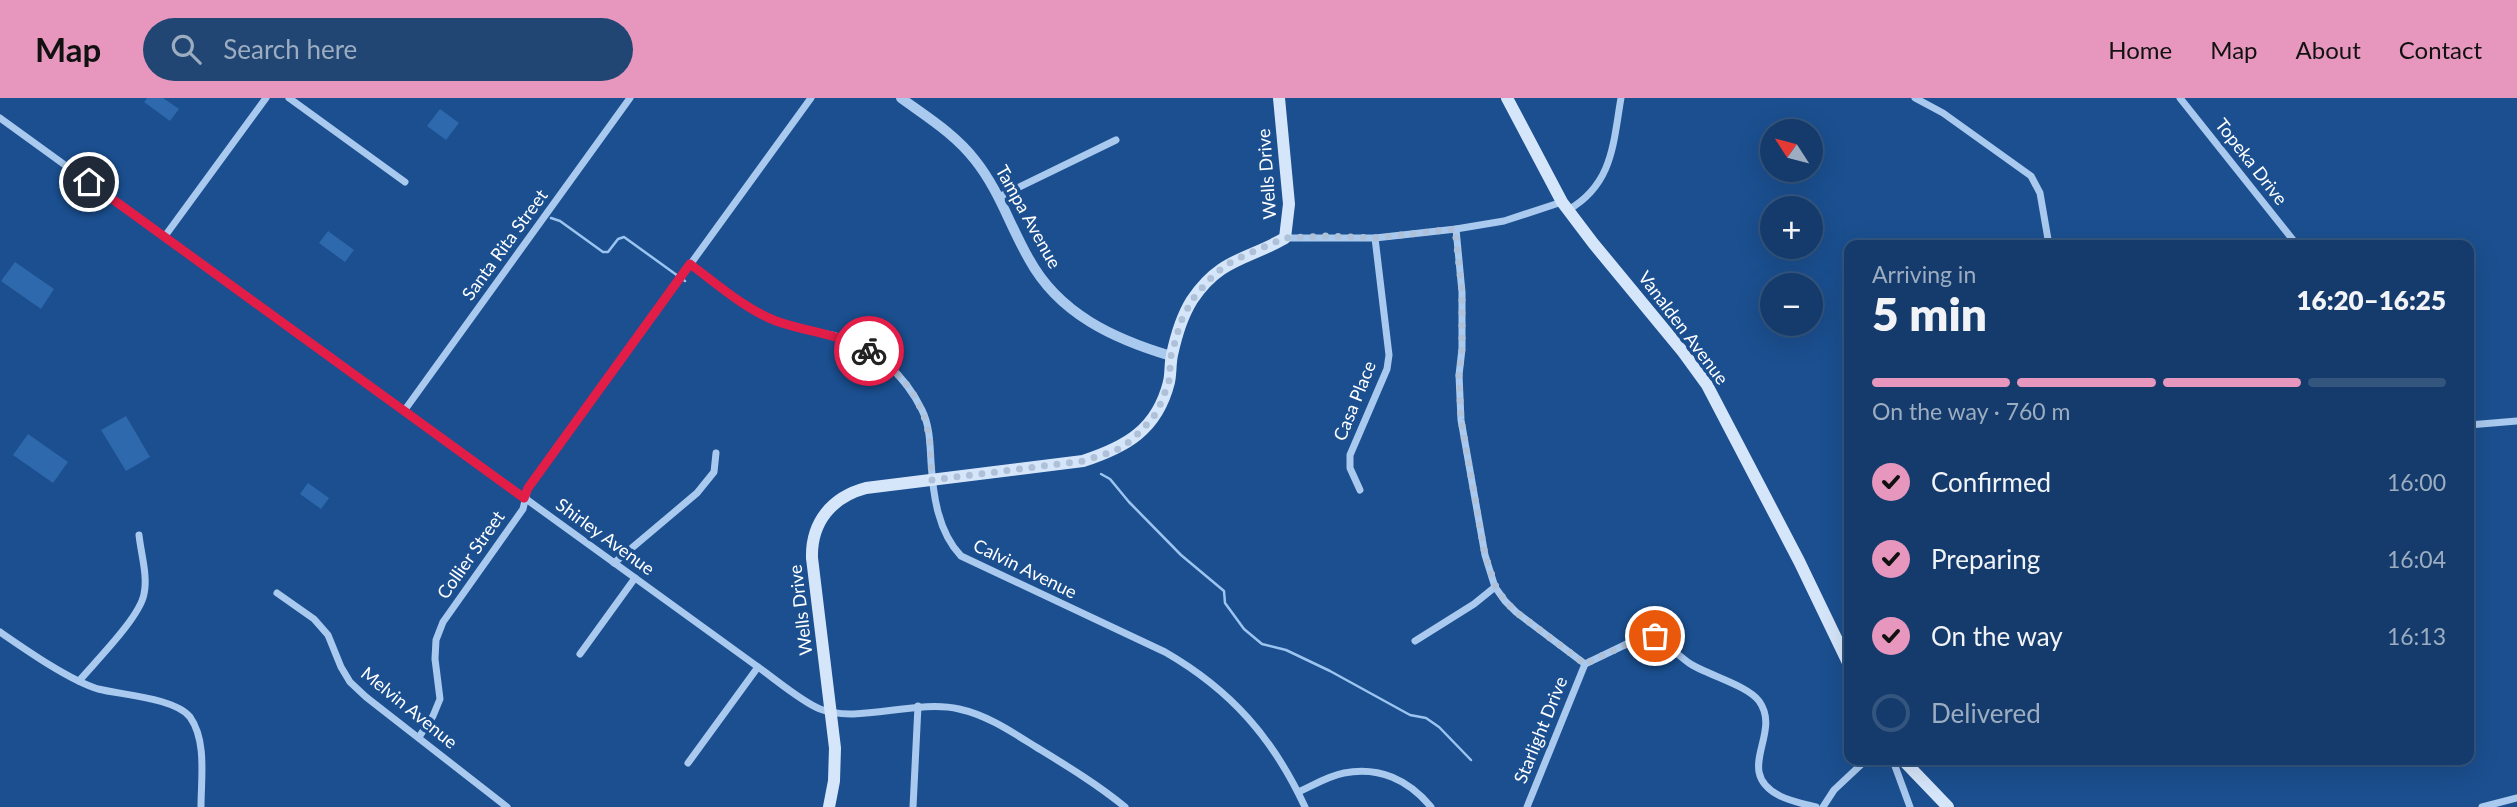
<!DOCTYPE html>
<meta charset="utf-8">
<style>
:root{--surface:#143b6b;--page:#214673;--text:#f1f3f6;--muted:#9dadc1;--line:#33557e;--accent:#e797bd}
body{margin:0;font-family:Lato,sans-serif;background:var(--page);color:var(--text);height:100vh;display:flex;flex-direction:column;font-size:26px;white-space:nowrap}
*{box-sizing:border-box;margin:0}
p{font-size:23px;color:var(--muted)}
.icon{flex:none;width:38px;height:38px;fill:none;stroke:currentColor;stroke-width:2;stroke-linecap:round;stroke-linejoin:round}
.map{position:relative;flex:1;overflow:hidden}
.panel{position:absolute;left:1844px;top:142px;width:630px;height:525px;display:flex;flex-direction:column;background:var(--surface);border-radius:14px;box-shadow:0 7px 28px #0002,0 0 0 2px var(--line)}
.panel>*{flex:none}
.needle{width:46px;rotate:306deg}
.tools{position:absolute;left:1760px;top:21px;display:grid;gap:14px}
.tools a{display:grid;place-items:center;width:63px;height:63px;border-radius:50%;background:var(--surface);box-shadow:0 7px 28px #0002,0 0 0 2px var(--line);font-size:35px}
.pin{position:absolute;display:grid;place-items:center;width:60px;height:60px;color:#fff;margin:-30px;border:4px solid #fff;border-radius:50%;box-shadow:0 2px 7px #0007}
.courier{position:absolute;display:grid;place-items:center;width:70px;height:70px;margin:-35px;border:5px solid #e11d48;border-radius:50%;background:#fff;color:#222;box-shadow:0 2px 9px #0007}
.head em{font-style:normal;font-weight:800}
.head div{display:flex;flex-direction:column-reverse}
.head{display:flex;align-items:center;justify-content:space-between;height:119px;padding:0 28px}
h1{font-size:46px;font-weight:800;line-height:52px}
.bar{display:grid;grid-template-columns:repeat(4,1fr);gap:10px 7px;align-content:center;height:84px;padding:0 28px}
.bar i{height:9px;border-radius:5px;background:var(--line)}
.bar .current{background:var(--accent)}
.bar p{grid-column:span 4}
ol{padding:0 28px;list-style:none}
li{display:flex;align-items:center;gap:21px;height:77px}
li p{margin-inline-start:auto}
li .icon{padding:7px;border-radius:50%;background:var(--accent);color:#111;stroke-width:4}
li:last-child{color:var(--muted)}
li i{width:38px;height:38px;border:4px solid var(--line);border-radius:50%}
header{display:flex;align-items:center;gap:42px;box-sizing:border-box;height:98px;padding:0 35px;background:var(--accent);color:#111}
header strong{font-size:33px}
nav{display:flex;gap:38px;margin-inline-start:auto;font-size:24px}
.search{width:490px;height:63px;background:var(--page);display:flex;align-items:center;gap:18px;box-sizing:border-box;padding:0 24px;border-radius:38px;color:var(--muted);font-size:26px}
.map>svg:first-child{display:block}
.green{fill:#2e69ad}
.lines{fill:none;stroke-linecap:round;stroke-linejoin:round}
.stream{stroke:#9cc4f0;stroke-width:2.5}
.minor{stroke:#a9c9ee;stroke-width:7}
.tertiary{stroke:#a9c9ee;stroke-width:10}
.secondary{stroke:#d6e6fa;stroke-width:12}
.done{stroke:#afc1d8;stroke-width:7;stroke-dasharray:0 12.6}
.route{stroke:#e11d48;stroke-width:9}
.labels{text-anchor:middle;stroke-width:7;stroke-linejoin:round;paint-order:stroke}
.street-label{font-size:18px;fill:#fff;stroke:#1b4f8f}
</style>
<header>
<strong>Map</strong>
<div class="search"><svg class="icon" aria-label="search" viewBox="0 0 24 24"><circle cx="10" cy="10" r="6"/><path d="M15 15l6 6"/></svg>Search here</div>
<nav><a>Home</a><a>Map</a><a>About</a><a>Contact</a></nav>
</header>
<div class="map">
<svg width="2517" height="709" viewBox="0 0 2517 709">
<rect width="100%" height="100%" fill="#1b4f8f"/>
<!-- green -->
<g class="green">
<path d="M 147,0 L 163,0 L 179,11 L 170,23 L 144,4 Z"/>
<path d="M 440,11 L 459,25 L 446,42 L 427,28 Z"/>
<path d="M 328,133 L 354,152 L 345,164 L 319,145 Z"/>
<path d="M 15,164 L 54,191 L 41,211 L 1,183 Z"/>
<path d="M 126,318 L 150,359 L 126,373 L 101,332 Z"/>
<path d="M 28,336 L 68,364 L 53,385 L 13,357 Z"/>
<path d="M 308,385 L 329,400 L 321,411 L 300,396 Z"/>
</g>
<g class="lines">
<!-- stream -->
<g class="stream">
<path d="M 551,120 L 560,123 L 603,154 L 608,154 L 618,141 L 624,139 L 685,183"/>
<path d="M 1101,376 L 1110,381 L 1129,404 L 1181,457 L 1224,493 L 1225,505 L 1244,531 L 1262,546 L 1286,552 L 1330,573 L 1410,617 L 1426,620 L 1439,629 L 1471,662"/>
</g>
<!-- minor -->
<g class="minor">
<path d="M 289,0 L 405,84"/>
<path d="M 1915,0 L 1943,15 L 2031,78 L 2040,95 L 2049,147"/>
<path d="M 2180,0 L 2297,147"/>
<path d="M 0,20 L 758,569 C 775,581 802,604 820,611 C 857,626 916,601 959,611 C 987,617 1012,634 1036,649 C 1067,668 1097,686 1125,709"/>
<path d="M 999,99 L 1116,42"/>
<path d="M 1568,112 C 1613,86 1613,46 1621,0"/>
<path d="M 1456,131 L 1462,194 L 1462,251 L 1459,277 L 1461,322 L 1485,457 L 1495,489 L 1505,503 L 1516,514 L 1585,566"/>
<path d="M 165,138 L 266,0"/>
<path d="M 1285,140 L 1375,140 L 1456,131 L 1504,123 L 1562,104"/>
<path d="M 690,166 C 716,185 743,210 774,222 C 794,230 815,233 836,238 C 874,249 905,277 922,312 C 930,328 930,347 931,364 C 933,397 938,434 961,458 L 1165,554 C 1231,592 1273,640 1305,709"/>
<path d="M 404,313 L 630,0"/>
<path d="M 2469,327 L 2517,323"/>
<path d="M 1360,392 L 1350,370 L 1350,357 L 1387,271 L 1389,257 L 1375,140"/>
<path d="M 614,465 L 697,395 L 714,374 L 716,355"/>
<path d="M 277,495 L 314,521 L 328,537 L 341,569 L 350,584 L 366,599 L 507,709"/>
<path d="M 0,534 C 26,552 69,582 98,591 C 122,597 175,600 190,619 C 207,643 201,681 201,709"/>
<path d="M 1415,543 L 1474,506 L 1495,489"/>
<path d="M 580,556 L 635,480"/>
<path d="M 1585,566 L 1635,542 L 1655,538 C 1667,546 1677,556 1689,565 C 1707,577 1747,587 1759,603 C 1783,636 1732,673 1780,698 C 1790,703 1804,706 1816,709"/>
<path d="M 79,583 C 96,563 140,519 144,496 C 148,478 141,456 139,437"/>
<path d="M 419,639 L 433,618 L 440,601 L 435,561 L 436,542 L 443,524 L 523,411 L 528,390 L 811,0"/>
<path d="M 1895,662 L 1895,668 L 1910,709"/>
<path d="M 688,665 L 758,569"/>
<path d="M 1298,694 C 1312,688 1328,678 1344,675 C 1379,668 1409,682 1431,709"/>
<path d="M 913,709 L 918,608"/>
<path d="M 1527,709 L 1585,566"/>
<path d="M 1823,709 L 1834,692 L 1866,662"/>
<path d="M 2482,709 L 2517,700"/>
</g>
<!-- tertiary -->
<path class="tertiary" d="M 901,0 C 927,19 955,36 975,62 C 999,92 1010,128 1029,161 C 1059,216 1114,241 1171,258"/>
<!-- secondary -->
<g class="secondary">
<path d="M 1507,0 L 1562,104 L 1593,145 L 1683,254 L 1707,287 L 1799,463 L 1850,569"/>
<path d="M 1903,662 L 1948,709"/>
<path d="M 829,709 L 834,683 L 835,650 L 812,460 C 811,424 832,399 866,390 L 1083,363 C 1126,349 1157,332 1169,284 C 1171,275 1170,266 1172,257 C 1176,238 1182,218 1192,202 C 1220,160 1247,162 1285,140 L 1289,106 L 1279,0"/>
</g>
</g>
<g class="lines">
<!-- done -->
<path class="done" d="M 869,253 C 899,272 924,302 929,339 C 931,353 931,368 932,382 L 1083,363 L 1115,353 L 1132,342 L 1153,320 L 1162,303 L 1169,283 L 1171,258 L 1181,223 L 1192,202 L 1208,183 L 1224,168 L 1243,158 L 1285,140 L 1326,138 L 1375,140 L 1455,131 L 1462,194 L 1462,251 L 1459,277 L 1461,322 L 1485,457 L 1496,489 L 1505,503 L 1516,514 L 1585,566 L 1635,542 L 1655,538"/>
<!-- route -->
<path class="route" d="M 89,84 L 524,400 L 528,390 L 690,166 C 717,186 745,211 776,223 C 806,234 841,236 869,253"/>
</g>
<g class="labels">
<!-- street labels -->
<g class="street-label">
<text transform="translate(2251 64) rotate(52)" y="6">Topeka Drive</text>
<text transform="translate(1267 76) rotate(-94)" y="6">Wells Drive</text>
<text transform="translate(1028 119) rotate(61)" y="6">Tampa Avenue</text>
<text transform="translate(505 147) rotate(-54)" y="6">Santa Rita Street</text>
<text transform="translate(1683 230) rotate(53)" y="6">Vanalden Avenue</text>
<text transform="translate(1355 303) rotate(-68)" y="6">Casa Place</text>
<text transform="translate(605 439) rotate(36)" y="6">Shirley Avenue</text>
<text transform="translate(471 457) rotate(-55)" y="6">Collier Street</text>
<text transform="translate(1025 471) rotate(26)" y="6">Calvin Avenue</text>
<text transform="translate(801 512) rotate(-97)" y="6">Wells Drive</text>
<text transform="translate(409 610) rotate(39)" y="6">Melvin Avenue</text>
<text transform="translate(1541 632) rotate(-68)" y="6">Starlight Drive</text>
</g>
</g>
</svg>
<div class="tools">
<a><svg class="needle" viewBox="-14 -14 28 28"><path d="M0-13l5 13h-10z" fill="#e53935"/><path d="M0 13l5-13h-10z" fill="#9dadc1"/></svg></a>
<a>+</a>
<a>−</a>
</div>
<div class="pin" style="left:1655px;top:538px;background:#ea580c"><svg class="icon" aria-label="bag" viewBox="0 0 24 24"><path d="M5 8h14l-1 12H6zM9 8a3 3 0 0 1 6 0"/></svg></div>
<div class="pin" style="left:89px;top:84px;background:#1f2937"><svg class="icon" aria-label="home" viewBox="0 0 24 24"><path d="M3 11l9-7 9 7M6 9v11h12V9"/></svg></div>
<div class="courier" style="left:869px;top:253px"><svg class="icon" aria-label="bike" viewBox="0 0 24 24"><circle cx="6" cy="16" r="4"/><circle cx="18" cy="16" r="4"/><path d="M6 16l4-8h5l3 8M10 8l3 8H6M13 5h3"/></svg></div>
<section class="panel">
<div class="head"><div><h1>5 min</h1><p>Arriving in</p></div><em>16:20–16:25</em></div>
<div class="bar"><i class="current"></i><i class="current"></i><i class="current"></i><i></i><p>On the way · 760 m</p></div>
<ol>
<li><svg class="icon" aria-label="check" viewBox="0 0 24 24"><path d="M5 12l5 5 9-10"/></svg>Confirmed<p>16:00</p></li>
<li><svg class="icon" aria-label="check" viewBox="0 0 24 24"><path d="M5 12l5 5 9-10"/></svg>Preparing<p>16:04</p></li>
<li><svg class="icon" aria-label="check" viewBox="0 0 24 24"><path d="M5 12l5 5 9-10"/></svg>On the way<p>16:13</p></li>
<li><i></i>Delivered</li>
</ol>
</section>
</div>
